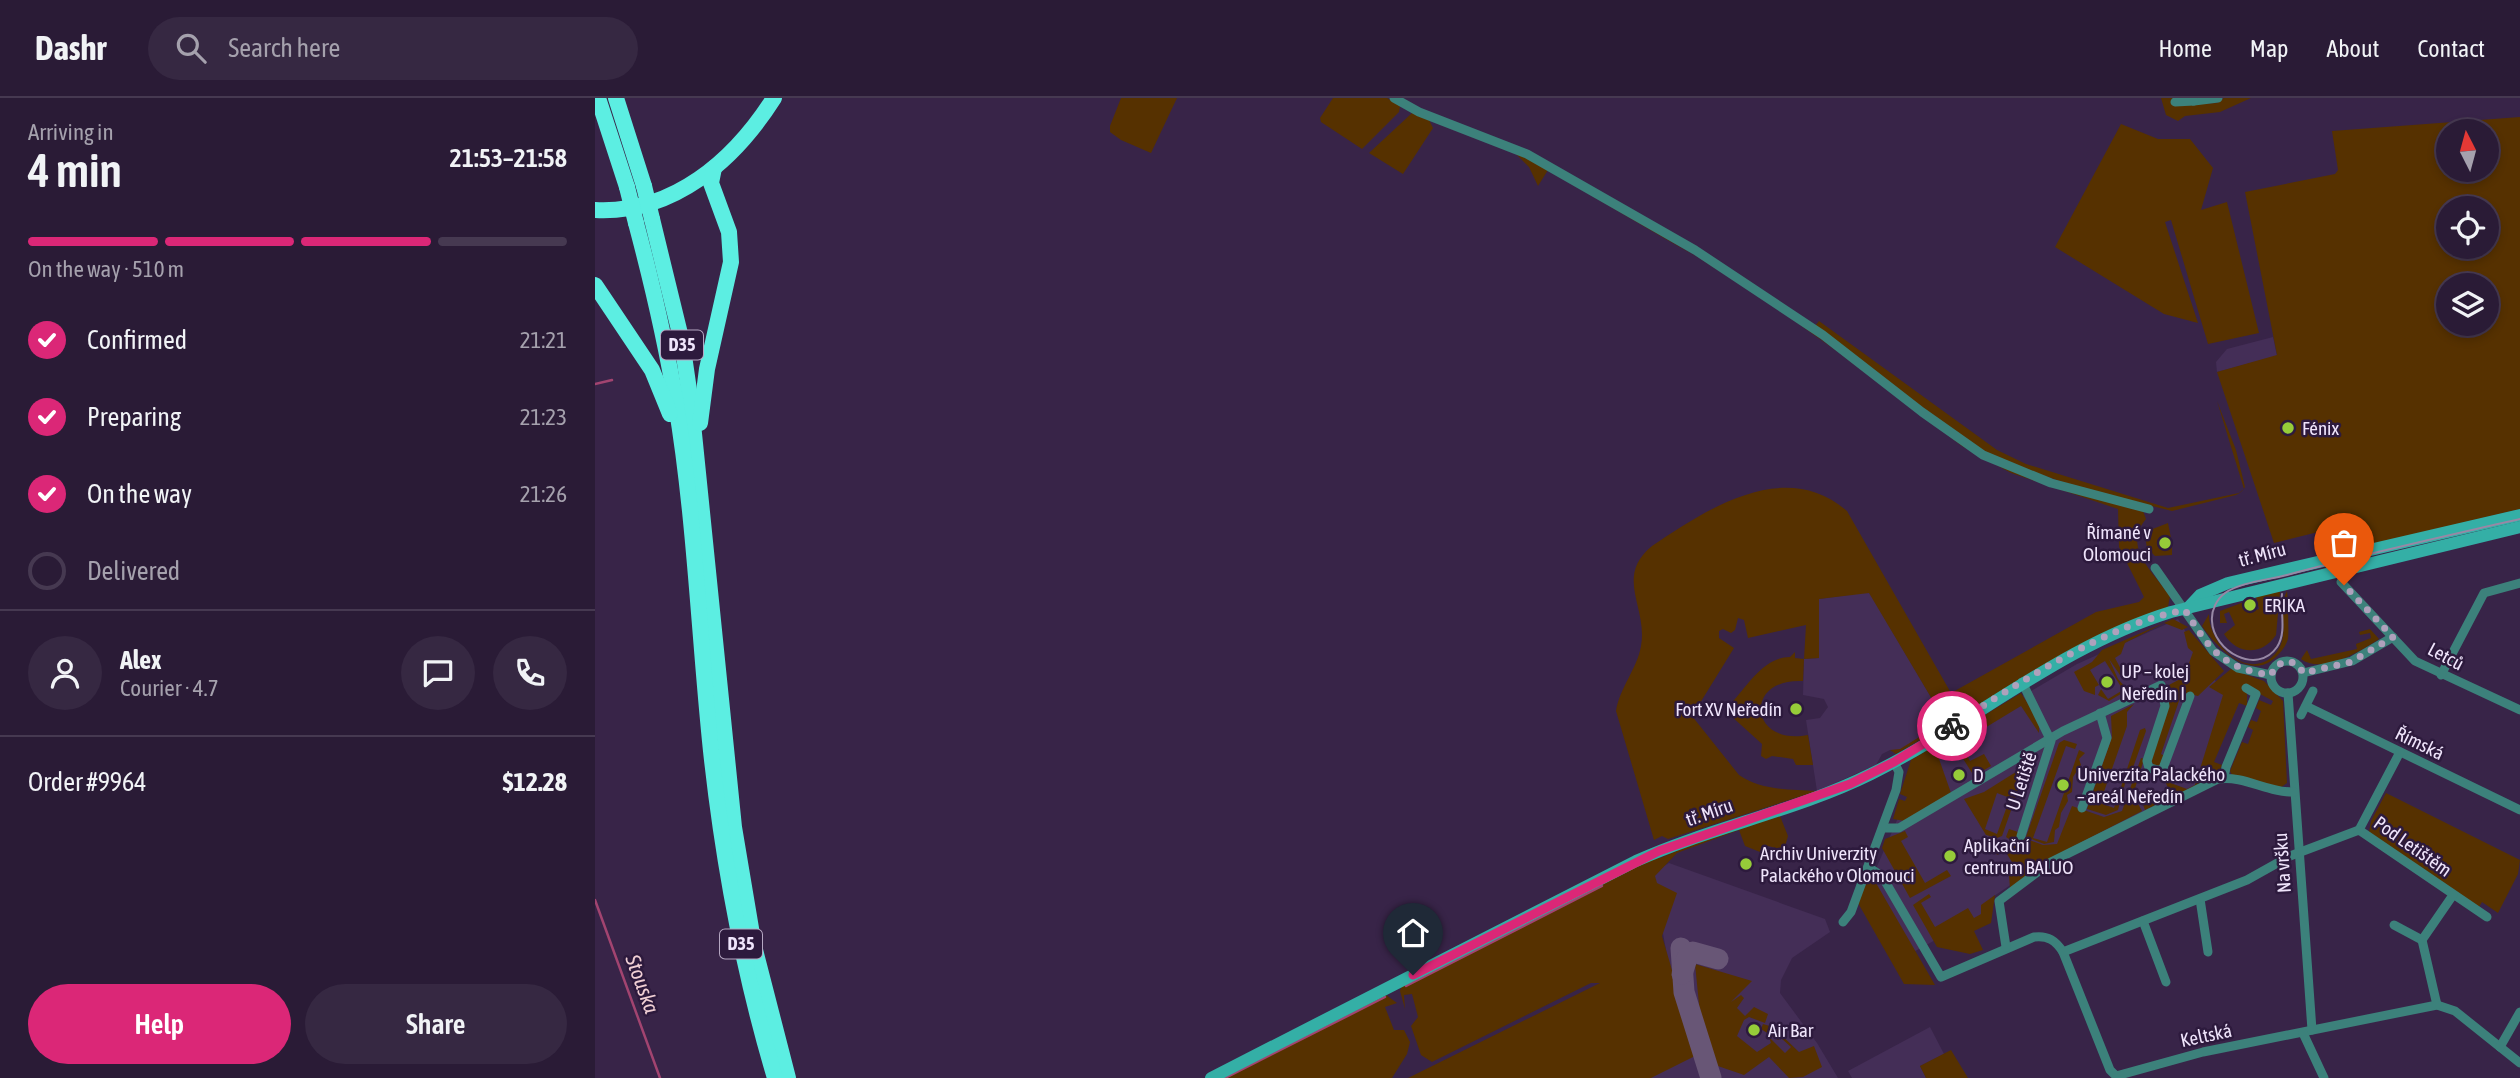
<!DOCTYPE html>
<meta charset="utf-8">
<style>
:root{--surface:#2a1b36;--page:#362842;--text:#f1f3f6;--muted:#a5a1ad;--line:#463951;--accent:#db2777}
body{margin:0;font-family:"Asap Condensed",sans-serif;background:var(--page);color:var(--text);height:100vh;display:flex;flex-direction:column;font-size:26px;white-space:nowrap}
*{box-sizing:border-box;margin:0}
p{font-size:23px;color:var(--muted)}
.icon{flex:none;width:38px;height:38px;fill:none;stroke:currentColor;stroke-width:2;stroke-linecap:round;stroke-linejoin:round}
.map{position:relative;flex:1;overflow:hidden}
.drawer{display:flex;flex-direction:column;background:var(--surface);width:595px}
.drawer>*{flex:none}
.needle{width:46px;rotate:354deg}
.tools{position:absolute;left:1841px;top:21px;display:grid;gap:14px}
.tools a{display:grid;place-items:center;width:63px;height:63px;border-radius:50%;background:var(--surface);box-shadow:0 4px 10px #0003,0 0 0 2px var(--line);font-size:35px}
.pin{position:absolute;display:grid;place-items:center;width:60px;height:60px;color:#fff;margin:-72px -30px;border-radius:50% 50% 50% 0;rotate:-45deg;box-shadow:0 0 7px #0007}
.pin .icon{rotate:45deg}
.courier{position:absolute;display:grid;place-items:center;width:70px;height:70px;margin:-35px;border:5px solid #db2777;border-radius:50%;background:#fff;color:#222;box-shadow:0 2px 9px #0007}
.overview em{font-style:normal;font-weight:600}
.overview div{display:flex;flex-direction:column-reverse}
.overview{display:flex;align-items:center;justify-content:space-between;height:119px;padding:0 28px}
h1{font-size:46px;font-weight:600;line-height:52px}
.bar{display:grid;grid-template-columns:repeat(4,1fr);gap:10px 7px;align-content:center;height:84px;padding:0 28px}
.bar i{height:9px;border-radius:5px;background:var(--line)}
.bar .active{background:var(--accent)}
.bar p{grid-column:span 4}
.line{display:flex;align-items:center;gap:18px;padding:0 28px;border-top:2px solid var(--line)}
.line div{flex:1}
.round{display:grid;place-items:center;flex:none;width:74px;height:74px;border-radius:37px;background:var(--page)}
ol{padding:0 28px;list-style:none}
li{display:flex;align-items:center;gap:21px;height:77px}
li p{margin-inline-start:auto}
li .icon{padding:7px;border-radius:50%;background:var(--accent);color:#fff;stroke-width:4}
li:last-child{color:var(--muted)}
li i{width:38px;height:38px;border:4px solid var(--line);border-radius:50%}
.action{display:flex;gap:14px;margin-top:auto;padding:14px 28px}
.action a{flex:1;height:80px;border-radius:42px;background:var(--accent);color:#fff;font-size:28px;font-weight:600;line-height:80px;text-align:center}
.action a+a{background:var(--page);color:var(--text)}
header{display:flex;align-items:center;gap:42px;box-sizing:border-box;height:98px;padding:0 35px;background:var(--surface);border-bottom:2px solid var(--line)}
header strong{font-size:33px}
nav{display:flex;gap:38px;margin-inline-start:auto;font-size:24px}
.search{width:490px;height:63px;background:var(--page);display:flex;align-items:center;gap:18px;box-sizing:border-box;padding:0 24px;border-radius:38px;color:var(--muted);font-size:26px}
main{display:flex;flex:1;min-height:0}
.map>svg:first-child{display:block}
.built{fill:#442e57}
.green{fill:#563100;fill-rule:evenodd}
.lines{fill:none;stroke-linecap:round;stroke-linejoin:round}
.stream{stroke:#a24470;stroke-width:2.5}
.taxiway{stroke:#685676;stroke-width:21}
.minor{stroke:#3c817b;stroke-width:9}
.secondary{stroke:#34afa6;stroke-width:12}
.motorway{stroke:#5ceee2;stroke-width:16}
.tram{stroke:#9788a5;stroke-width:2}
.motorway-bridge{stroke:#5ceee2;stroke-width:16}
.done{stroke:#afa1bc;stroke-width:7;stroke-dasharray:0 12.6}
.route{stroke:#db2777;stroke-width:9}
.poi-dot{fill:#96cc39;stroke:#2d1a3d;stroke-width:2.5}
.labels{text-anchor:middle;stroke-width:5;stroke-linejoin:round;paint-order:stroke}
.shield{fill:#2d1a3d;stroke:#b5a7c2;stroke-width:2}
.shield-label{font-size:18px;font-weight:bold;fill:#efe4fb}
.poi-label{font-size:19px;fill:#efe4fb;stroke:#2d1a3d;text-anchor:start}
.street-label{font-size:19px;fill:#efe4fb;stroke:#2d1a3d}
.water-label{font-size:21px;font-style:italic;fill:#f1d0d5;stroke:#2d1a3d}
</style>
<header>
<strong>Dashr</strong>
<div class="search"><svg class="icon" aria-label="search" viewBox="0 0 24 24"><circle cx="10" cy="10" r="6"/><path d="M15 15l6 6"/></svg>Search here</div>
<nav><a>Home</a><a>Map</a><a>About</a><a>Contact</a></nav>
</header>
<main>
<section class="drawer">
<div class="overview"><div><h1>4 min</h1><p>Arriving in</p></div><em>21:53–21:58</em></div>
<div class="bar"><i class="active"></i><i class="active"></i><i class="active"></i><i></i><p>On the way · 510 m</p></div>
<ol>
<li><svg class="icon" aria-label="check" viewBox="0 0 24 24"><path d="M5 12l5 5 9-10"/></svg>Confirmed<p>21:21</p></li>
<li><svg class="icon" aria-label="check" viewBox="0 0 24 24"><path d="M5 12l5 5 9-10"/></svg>Preparing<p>21:23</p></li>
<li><svg class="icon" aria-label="check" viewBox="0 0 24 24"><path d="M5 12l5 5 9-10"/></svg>On the way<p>21:26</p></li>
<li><i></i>Delivered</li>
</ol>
<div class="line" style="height:126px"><a class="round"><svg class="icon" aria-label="person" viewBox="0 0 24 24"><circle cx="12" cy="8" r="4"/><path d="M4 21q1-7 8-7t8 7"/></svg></a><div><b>Alex</b><p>Courier · 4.7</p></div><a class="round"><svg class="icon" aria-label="chat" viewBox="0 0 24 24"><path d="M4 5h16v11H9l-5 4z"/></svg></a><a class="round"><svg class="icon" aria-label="phone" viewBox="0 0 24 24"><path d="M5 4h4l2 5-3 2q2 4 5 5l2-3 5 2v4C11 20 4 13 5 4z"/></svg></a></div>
<div class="line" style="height:91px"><div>Order #9964</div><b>$12.28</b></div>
<div class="action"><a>Help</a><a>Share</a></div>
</section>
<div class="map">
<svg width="1925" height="980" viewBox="0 0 1925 980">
<rect width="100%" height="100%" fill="#382448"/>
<!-- built -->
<g class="built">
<path d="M 1678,239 L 1682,258 L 1622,274 L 1621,264 L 1632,251 Z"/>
<path d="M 1274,494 L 1350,623 L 1305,652 L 1295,652 L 1287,656 L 1281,667 L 1222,693 L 1211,622 L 1225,620 L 1233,609 L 1229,601 L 1208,597 L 1209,561 L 1224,560 L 1224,501 Z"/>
<path d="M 1583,521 L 1638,612 L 1609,683 L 1453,762 L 1399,798 L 1386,809 L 1386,817 L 1313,857 L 1274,787 L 1331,655 L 1482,566 Z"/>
<path d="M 1074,765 L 1230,821 L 1235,834 L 1197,860 L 1186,882 L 1185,895 L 1222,945 L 1243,980 L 1001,980 L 1086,934 L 1057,775 Z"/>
<path d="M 1335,929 L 1349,956 L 1325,968 L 1331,980 L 1257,980 L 1253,973 Z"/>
</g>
<!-- green -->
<g class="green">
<path d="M 526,0 L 582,0 L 556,55 L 526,42 L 515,34 L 515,28 Z"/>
<path d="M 738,0 L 792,0 L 805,8 L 804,14 L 767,51 L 726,24 L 725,20 Z"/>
<path d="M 1566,0 L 1589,0 L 1604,6 L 1622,5 L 1629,0 L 1656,0 L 1625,14 L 1590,18 L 1583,23 L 1571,17 Z"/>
<path d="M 817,15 L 834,22 L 838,30 L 808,76 L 774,55 Z"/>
<path d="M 1925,19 L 1925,411 L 1737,456 L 1732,452 L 1727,433 L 1679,445 L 1622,274 L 1682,257 L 1650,94 L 1740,76 L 1743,72 L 1737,33 ZM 1853,33 L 1892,33 L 1892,72 L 1853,72 ZM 1853,110 L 1892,110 L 1892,149 L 1853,149 ZM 1853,187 L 1892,187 L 1892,226 L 1853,226 Z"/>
<path d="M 1526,26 L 1563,41 L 1595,41 L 1618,70 L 1606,112 L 1632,104 L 1664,235 L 1613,246 L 1576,122 L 1570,124 L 1603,225 L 1569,216 L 1460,149 Z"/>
<path d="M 918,53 L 976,83 L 1164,197 L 1387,359 L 1435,381 L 1548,413 L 1551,421 C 1527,449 1558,474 1575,498 L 1573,509 L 1475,554 L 1301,656 L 1295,652 L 1305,651 L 1350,623 L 1274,495 L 1224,501 L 1224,560 L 1209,561 L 1208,583 C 1148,580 1154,648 1213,637 L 1218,667 L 1201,667 L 1198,661 L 1177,658 L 1171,661 L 1166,658 L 1167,646 L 1135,617 L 1134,608 L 1139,602 C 1155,584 1170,559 1195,559 L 1200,554 L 1200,560 L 1209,561 L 1211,527 L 1153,540 L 1149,522 L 1143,520 L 1140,532 L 1136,535 L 1128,531 L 1124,533 L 1124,540 L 1139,550 L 1097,618 L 1144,677 C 1167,693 1195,691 1222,693 L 1073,741 L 1067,738 L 1059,742 L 1021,613 C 1025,589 1042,571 1046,548 C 1053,509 1019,479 1057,448 C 1112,411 1190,359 1252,413 L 1356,595 L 1501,514 L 1544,504 L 1549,499 L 1524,449 L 1523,411 L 1416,375 L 1367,348 L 1191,215 L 1120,170 L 953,72 L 943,88 L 934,69 Z"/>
<path d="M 1224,223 L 1402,352 L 1431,366 L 1573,410 L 1644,395 L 1649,391 L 1622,303 L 1641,352 L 1650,389 C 1648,393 1645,395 1641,397 L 1577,413 L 1485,390 L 1406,363 L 1371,342 L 1220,228 Z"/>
<path d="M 1573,425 L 1576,440 L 1570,442 L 1571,446 L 1577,445 L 1577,457 L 1560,458 L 1552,450 L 1550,438 L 1555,432 Z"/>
<path d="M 1692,493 C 1693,499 1694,535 1693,541 C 1691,548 1686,554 1681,559 C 1655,584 1622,550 1607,528 L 1614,516 C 1613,546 1653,585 1680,556 C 1697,537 1681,512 1692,493 Z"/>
<path d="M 1675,494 L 1685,494 L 1681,537 C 1667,558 1642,557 1629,536 L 1640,527 L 1634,514 L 1629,516 L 1632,525 L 1625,525 L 1625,513 L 1649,504 L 1654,514 L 1664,511 L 1661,499 Z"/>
<path d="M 1578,521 L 1593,529 L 1587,532 L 1569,525 L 1530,545 L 1526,556 L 1520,560 L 1528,575 L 1525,577 L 1514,561 L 1523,581 L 1531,590 L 1529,594 L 1514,603 L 1503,597 L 1506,591 L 1513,601 L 1528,592 L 1510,563 L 1495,572 L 1504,587 L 1500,589 L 1500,597 L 1489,593 L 1479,574 L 1497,564 L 1507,552 Z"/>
<path d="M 1775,531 L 1784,541 C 1766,553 1727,577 1706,561 L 1712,552 L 1716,561 L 1762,551 L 1761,546 L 1776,540 L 1775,535 L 1765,537 L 1764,534 Z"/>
<path d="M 1594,532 L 1629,573 L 1603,598 L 1587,594 L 1566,656 L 1571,659 L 1565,668 L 1559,667 L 1555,662 L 1573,607 L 1572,588 L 1589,579 L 1598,554 L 1593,550 L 1589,534 Z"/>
<path d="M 1636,571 L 1669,583 L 1688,603 L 1692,685 L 1685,690 L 1637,677 L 1635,673 L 1647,644 L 1653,646 L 1658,632 L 1653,629 L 1656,622 L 1662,624 L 1666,613 L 1661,610 L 1664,602 L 1676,607 L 1678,603 L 1652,589 L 1652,608 L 1644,605 L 1619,664 L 1627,667 L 1622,678 L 1550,712 L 1547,704 L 1574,692 L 1570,683 L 1592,691 L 1600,687 L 1628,597 L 1614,589 Z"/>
<path d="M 1426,595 L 1444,623 L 1444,635 L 1426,608 L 1365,645 L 1375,663 L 1389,656 L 1396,668 L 1379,678 L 1360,648 L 1343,658 L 1356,695 L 1310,723 L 1298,721 L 1304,701 L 1310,703 L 1312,699 L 1305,696 L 1316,662 Z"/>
<path d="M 1539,606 L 1532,614 L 1532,628 L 1505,705 L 1519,710 L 1545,632 L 1550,630 L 1551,633 L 1535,678 L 1532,678 L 1523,712 L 1511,717 L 1492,711 L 1517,639 L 1516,618 Z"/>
<path d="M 1469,642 L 1482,646 L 1480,651 L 1471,648 L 1438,740 L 1452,744 L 1484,652 L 1490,655 L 1484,661 L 1486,667 L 1478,679 L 1477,694 L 1472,697 L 1473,703 L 1466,715 L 1464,729 L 1460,732 L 1459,744 L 1449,746 L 1431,739 L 1464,645 Z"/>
<path d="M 1546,660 L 1549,661 L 1538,697 L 1547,713 L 1452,762 L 1415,790 L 1414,777 L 1409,769 L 1417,764 L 1410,753 L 1402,757 L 1397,748 L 1403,745 L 1415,749 L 1417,743 L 1411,739 L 1414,731 L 1423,734 L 1423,738 L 1448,747 L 1462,746 L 1477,708 L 1509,719 L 1527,713 Z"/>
<path d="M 1432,667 L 1407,738 L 1402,740 L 1391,737 L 1369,701 L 1389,694 ZM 1402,695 L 1415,700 L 1402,736 L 1390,731 Z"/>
<path d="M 1791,695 L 1925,762 L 1923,776 L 1903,815 L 1887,804 L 1884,809 L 1774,734 L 1776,723 Z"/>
<path d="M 1185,718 L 1193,738 L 1189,752 L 1173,748 L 1170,756 L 1150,748 L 1144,732 L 1082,755 L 1060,778 L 1062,785 L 1082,795 L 1067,838 L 1102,957 L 1056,980 L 813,980 L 1005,885 L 996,885 L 837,964 L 826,957 L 816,928 L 823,919 L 817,896 L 809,897 L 810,911 L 805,893 L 807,887 L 1064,757 L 1065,760 L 1108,742 Z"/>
<path d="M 1310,733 L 1313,739 L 1306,743 L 1330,785 L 1352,772 L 1356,778 L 1315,800 L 1287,750 L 1290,741 Z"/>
<path d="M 1278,777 L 1285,782 L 1281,785 L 1340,887 L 1309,886 L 1263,805 L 1274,779 Z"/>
<path d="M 1334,796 L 1336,799 L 1326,805 L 1340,829 L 1373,810 L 1379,820 L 1386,816 L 1386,807 L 1400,797 L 1396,825 L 1379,833 L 1388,852 L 1375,856 L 1342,849 L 1318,807 Z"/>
<path d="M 1100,866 L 1157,883 L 1136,904 L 1146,897 L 1149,900 L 1142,910 L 1150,918 L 1159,909 L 1173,916 L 1170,925 L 1154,919 L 1149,922 L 1142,938 L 1162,954 L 1176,945 L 1174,939 L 1190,955 L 1196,949 L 1186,940 L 1183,942 L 1166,931 L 1168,926 L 1178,929 L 1204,954 L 1219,948 L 1227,969 L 1208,979 L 1194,980 L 1174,959 L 1149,977 L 1120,967 L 1105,916 Z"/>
<path d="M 791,897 L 802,905 L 790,909 L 799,932 L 809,932 L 815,944 L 812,956 L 797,980 L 624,980 Z"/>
<path d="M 1356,952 L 1373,980 L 1331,980 L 1325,968 Z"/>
</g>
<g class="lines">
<!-- stream -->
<g class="stream">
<path d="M 0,286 L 17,282"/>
<path d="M 0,802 L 65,980"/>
<path d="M 811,888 L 1007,788"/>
<path d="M 630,980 L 790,899"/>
</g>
<!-- taxiway -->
<g class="taxiway">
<path d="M 1086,850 L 1089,894 L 1116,980"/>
<path d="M 1087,876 L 1092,860 L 1098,854 L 1123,861"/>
</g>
<!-- minor -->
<g class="minor">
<path d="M 799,0 L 824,14 L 932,56 L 1100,152 L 1228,237 L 1327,314 L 1388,357 L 1456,385 L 1554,411"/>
<path d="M 1598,0 L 1599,3 L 1623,0"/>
<path d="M 1580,4 L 1599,3"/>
<path d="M 1560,470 L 1618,553 L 1643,570 L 1676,577"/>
<path d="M 1746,484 L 1820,563 L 1925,612"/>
<circle cx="1692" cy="579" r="16"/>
<path d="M 1708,575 L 1757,563 L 1798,539"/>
<path d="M 1846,577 L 1889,495 L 1925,485"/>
<path d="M 1693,595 L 1717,932"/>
<path d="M 1711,608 L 1925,712"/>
<path d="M 1706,617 L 1718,593"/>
<path d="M 1629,680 L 1631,669 L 1661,596 L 1651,590"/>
<path d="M 1487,710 L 1512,640 L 1505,615"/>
<path d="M 1288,730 L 1304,730 L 1468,633 L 1566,587 L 1570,608 L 1552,663 L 1554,670 L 1567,673 L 1595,598"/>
<path d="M 1764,732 L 1805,654"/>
<path d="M 1426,738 L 1456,643 L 1427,584"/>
<path d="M 1273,769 L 1287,778 L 1346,879 L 1439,839 C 1453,837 1461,843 1468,854 L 1515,972 L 1521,978 L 1608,954 L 1842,907 L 1860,913 L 1925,965"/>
<path d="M 1605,801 L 1613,854"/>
<path d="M 1548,823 L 1571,884"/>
<path d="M 1248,824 L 1256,814 L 1301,692 L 1304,674 L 1299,664"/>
<path d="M 1799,827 L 1827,842"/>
<path d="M 1411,849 L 1404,803 L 1456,764 L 1623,681 C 1649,677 1673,695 1699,694"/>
<path d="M 1468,854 L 1652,782 L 1695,758 L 1764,732 L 1892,819"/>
<path d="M 1842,907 L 1827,842 L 1858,797"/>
<path d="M 1708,935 L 1729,980"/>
<path d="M 1905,949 L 1925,914"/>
</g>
<!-- secondary -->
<g class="secondary">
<path d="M 1591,512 L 1605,497 L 1633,485 L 1925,417"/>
<path d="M 616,980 L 1041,763 C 1117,729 1201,713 1276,676 C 1378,626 1465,548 1576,514 L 1925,429"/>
</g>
<!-- motorway -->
<g class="motorway">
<path d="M 3,0 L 32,89"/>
<path d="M 21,0 L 49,88"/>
<path d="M 0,112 C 78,116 139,63 179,0"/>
<path d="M 57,121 L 87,244 L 96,306 L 139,729 L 159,848 L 193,980"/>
<path d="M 41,125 C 57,185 71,245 81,306 C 100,421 104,538 116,653 C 128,764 148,873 180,980"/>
<path d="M 0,187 L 57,272 L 75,316"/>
<path d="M 105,325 L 112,271 L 136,164 L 134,134 L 116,85 L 119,70"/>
</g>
<!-- tram -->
<path class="tram" d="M 1687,496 C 1685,513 1692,534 1682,549 C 1662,578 1618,553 1617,523 C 1616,512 1622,501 1630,495 C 1646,484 1673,482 1692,477 C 1769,456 1847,439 1925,421"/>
<!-- motorway-bridge -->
<g class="motorway-bridge">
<path d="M 49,88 L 57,121"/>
<path d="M 32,89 L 41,125"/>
</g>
</g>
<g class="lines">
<!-- done -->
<path class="done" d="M 1357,628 C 1422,586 1514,525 1590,512 C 1615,552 1627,570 1676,577 L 1681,567 L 1694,563 L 1704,568 L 1708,575 L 1756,564 L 1798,539 L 1749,487"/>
<!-- route -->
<path class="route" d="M 818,877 L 1064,753 L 1255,686 L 1299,664 L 1357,628"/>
</g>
<!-- markers -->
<g class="poi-dot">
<circle cx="1693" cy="330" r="7"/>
<circle cx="1570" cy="445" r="7"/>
<circle cx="1655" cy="507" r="7"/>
<circle cx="1512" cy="584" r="7"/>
<circle cx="1201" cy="611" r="7"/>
<circle cx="1364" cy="677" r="7"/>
<circle cx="1468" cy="687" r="7"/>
<circle cx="1355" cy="758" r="7"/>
<circle cx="1151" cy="766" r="7"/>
<circle cx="1159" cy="932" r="7"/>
</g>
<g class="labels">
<!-- shield labels -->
<g class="shield">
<rect x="66" y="232.5" width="42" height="29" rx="5"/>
<rect x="125" y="831.5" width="42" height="29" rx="5"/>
</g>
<g class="shield-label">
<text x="87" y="253">D35</text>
<text x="146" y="852">D35</text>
</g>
<!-- poi labels -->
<g class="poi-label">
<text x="1707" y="337">Fénix</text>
<text x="1556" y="441" text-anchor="end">Římané v<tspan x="1556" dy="22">Olomouci</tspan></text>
<text x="1669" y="514">ERIKA</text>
<text x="1526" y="580">UP – kolej<tspan x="1526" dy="22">Neředín I</tspan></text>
<text x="1187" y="618" text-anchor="end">Fort XV Neředín</text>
<text x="1482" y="683">Univerzita Palackého<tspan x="1482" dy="22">– areál Neředín</tspan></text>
<text x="1378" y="684">D</text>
<text x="1369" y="754">Aplikační<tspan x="1369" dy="22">centrum BALUO</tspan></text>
<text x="1165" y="762">Archiv Univerzity<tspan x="1165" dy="22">Palackého v Olomouci</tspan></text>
<text x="1173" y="939">Air Bar</text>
</g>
<!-- street labels -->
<g class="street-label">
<text transform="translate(1667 456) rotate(-15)" y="7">tř. Míru</text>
<text transform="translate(1851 558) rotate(28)" y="7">Letců</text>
<text transform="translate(1825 645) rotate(26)" y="7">Římská</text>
<text transform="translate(1426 683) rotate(-72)" y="7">U Letiště</text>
<text transform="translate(1114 714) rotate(-19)" y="7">tř. Míru</text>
<text transform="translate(1818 748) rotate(35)" y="7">Pod Letištěm</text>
<text transform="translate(1687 765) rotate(-94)" y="7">Na vršku</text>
<text transform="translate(1611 937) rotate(-12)" y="7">Keltská</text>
</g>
<!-- water labels -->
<g class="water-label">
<text transform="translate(47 886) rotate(70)" y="7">Stouska</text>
</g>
</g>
</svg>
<div class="tools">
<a><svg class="needle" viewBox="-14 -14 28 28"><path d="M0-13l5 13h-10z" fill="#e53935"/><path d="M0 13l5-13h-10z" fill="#a5a1ad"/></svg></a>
<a><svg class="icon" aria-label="locate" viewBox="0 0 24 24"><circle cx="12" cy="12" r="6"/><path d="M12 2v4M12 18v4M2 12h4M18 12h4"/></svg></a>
<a><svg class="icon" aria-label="layers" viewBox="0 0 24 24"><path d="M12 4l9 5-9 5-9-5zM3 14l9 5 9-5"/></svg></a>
</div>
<div class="pin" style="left:1749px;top:487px;background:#ea580c"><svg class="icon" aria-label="bag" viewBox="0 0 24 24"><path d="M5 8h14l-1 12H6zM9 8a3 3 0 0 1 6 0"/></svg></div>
<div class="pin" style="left:818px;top:877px;background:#1f2937"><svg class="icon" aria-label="home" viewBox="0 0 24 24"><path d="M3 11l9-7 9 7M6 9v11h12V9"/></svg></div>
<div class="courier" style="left:1357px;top:628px"><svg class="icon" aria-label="bike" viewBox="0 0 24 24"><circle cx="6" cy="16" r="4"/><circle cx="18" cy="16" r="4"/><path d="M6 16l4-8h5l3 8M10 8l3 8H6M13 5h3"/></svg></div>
</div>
</main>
